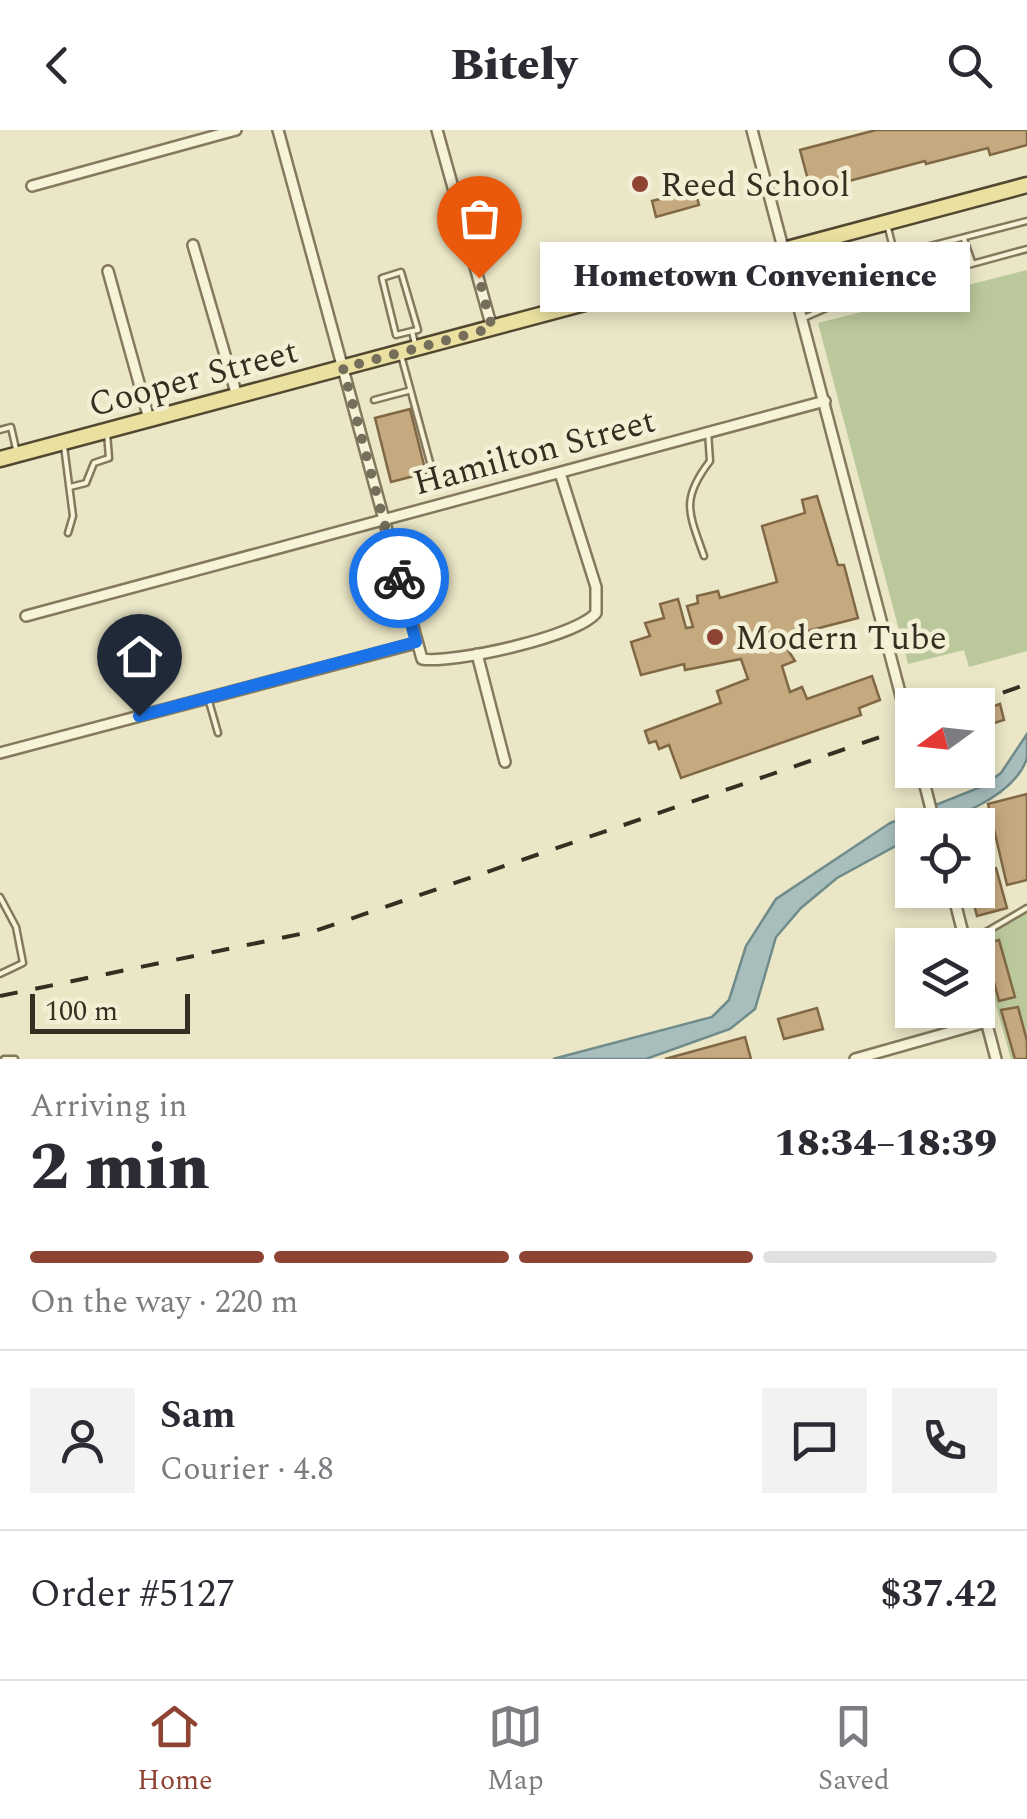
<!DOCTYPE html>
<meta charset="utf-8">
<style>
:root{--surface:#fff;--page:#f2f2f3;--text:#2b2b33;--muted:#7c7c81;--line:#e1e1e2;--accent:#8e4333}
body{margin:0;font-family:Spectral,serif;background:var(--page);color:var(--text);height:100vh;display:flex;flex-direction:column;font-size:38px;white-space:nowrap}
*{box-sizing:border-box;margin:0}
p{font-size:32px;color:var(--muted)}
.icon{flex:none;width:55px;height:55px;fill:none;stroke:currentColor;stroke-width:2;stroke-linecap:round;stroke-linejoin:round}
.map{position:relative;height:929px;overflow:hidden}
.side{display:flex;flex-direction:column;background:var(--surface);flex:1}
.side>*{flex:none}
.needle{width:65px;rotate:255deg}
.controls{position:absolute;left:895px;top:558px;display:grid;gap:20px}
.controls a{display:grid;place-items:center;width:100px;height:100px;border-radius:0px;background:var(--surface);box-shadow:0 5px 15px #0003;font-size:50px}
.scale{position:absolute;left:30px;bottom:25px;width:160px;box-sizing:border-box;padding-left:10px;border:5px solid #362e20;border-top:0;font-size:28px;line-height:35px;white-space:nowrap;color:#362e20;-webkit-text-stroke:8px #f2efd5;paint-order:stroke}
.pin{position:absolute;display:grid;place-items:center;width:85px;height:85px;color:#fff;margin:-102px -42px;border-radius:50% 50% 50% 0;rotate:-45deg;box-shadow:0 0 10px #0007}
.pin .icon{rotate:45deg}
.courier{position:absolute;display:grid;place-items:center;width:100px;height:100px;margin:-50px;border:8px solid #1a73e8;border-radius:50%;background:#fff;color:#222;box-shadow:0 2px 12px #0007}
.bubble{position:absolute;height:70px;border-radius:0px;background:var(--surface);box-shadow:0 5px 15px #0003;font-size:32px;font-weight:800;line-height:70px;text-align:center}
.head em{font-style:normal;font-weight:800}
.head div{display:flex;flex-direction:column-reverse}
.head{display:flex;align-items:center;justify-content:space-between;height:170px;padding:0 30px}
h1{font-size:65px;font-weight:800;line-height:75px}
.bar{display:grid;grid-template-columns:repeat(4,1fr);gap:15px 10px;align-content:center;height:120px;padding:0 30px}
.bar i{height:12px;border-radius:8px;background:var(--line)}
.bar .active{background:var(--accent)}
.bar p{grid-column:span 4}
.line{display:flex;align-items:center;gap:25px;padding:0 30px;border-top:2px solid var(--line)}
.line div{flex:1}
.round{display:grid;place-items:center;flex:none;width:105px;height:105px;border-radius:0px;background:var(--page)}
header{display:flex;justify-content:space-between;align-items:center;height:130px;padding:0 30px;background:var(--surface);font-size:45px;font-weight:800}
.dock{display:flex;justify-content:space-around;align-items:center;height:140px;border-top:2px solid var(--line);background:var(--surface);font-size:28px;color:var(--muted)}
.dock a{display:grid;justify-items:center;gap:5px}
.dock .active{color:var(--accent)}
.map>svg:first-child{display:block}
.green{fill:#bac89b}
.water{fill:#a7bebc;stroke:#6f8c8a;stroke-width:2.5}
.building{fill:#c5a97f;stroke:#816845;stroke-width:2.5}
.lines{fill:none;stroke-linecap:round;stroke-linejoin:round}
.service-casing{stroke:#84795d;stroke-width:9}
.minor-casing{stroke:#84795d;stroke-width:14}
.primary-casing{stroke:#524731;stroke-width:19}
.service{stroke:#f6f3d9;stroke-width:4}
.minor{stroke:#f6f3d9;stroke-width:9}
.primary{stroke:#eae1a1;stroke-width:14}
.rail{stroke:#362e20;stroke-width:4;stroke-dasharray:18 18;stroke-linecap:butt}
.done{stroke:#756e5a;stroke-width:10;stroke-dasharray:0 18}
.route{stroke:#1a73e8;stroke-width:12}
.poi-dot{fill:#8e4333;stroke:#f2efd5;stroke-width:4}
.labels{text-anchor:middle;stroke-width:9;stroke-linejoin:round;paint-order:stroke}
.poi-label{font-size:35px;fill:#362e20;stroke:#f2efd5;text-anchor:start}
.street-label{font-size:35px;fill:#362e20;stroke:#f2efd5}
</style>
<header><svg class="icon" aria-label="back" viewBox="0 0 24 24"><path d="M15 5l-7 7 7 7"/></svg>Bitely<svg class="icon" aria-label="search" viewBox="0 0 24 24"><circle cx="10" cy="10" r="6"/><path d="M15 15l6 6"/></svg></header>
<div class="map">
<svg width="1027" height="929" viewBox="0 0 1027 929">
<rect width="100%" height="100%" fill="#eae6c6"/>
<!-- green -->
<g class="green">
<path d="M 1027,140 L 1027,521 L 969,537 L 964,520 L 908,534 L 818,193 Z"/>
<path d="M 1027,781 L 1027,929 L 1011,929 L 978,812 Z"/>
</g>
<!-- water -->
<path class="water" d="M 1027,604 C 1027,611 1027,621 1027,628 C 1015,666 947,695 912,695 L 912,707 L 837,748 L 801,778 L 776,807 L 755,879 L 730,899 L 646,929 L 553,929 L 712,887 L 729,870 L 746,816 L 776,769 L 890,693 L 981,657 L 1001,643 Z"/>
<!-- building -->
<g class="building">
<path d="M 876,0 L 1027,0 L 1027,15 L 990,25 L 988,18 L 926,34 L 925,31 L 811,61 L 800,20 Z"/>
<path d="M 695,60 L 699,75 L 656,87 L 652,71 Z"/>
<path d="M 410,279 L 426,343 L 391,352 L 375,288 Z"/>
<path d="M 817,366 L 838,435 L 844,435 L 858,488 L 780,508 L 795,531 L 782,536 L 790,562 L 802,557 L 807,569 L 872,546 L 880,570 L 859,578 L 861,585 L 681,648 L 669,615 L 659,619 L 656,611 L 649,613 L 645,601 L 721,573 L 717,561 L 748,549 L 741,529 L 685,540 L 684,534 L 641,545 L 631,512 L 650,506 L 645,493 L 664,488 L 660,474 L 678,469 L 686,498 L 693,497 L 687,476 L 698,473 L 697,466 L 718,461 L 720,468 L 777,452 L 762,396 L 805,383 L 802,370 Z"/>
<path d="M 1000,574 L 1004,590 L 978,598 L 978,582 Z"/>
<path d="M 1027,664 L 1027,750 L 1007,755 L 988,674 Z"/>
<path d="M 996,738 L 1007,778 L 977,786 L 970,760 L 978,760 L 978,743 Z"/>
<path d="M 999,810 L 1015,867 L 999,871 L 984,814 Z"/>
<path d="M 912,858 L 912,878 L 908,879 L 903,860 Z"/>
<path d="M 1018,877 L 1027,911 L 1027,929 L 1015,929 L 1001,880 Z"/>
<path d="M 817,878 L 823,899 L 784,909 L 778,889 Z"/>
<path d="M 745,907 L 751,929 L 665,929 Z"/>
</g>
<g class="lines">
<!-- service casing -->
<g class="service-casing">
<g id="service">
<path d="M 888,98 L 899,141 L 913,150 L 1027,119"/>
<path d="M 964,109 L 972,132"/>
<path d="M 804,188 L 829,177 L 823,153 L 829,142 L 1027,91"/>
<path d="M 412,201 L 396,205 L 382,148 L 401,142 L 418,200 L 412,201 L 415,214"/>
<path d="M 401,225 L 431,336"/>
<path d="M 374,270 L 408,261"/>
<path d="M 0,300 L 11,297 L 16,319"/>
<path d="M 64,316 L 73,386 L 68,403"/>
<path d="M 70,357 L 86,353 L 94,333 L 109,328 L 107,303"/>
<path d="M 704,426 C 689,383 680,370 710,331 L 708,302"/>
<path d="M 208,568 L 218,603"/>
<path d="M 0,767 L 16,797 L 23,833 L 0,844"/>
<path d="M 964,808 L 986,802 L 1027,778"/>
<path d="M 4,929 L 15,929"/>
</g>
</g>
<!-- minor casing -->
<g class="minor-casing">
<g id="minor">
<path d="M 278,0 L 422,529 C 452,534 576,507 596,483 L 596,457 L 560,343"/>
<path d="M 437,0 L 492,198"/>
<path d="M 752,0 L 912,608"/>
<path d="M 32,56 L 236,0"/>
<path d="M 193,115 L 237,266"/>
<path d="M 108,141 L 149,289"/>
<path d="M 26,486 L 825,271"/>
<path d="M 477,524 L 505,632"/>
<path d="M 0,623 L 416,513"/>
<path d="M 921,640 L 935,695"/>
<path d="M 952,760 L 966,815"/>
<path d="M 978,860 L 996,929"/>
<path d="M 855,929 L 986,892"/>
</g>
</g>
<!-- primary casing -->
<g class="primary-casing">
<path id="primary" d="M 0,329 L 1027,55"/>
</g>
<!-- service -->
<use href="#service" class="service"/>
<!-- minor -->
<use href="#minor" class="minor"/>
<!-- primary -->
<use href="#primary" class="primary"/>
<!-- rail -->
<g class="rail">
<path d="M 969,575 L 1027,554"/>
<path d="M 0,866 L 315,801 L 912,596"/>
</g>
</g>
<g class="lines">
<!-- done -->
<path class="done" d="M 399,448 L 343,238 L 492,198 L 479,148"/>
<!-- route -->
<path class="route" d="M 139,586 L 416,512 L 399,448"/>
</g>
<!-- markers -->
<g class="poi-dot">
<circle cx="640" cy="54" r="10"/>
<circle cx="715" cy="507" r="10"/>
</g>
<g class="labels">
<!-- poi labels -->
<g class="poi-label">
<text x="660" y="66">Reed School</text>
<text x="735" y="519">Modern Tube</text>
</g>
<!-- street labels -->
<g class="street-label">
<text transform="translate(193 247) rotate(-15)" y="12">Cooper Street</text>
<text transform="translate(534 321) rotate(-15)" y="12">Hamilton Street</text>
</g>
</g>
</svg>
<div class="controls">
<a><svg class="needle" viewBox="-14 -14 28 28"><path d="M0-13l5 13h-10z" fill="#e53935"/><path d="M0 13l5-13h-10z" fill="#7c7c81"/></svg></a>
<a><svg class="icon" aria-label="locate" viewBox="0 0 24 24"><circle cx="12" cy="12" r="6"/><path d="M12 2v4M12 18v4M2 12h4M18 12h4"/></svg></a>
<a><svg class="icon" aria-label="layers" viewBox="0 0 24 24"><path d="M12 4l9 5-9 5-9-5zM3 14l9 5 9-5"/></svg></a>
</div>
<div class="scale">100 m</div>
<div class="pin" style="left:479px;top:148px;background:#ea580c"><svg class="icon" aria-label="bag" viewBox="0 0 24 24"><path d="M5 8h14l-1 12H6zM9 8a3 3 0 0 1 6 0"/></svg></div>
<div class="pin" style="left:139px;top:586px;background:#1f2937"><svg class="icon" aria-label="home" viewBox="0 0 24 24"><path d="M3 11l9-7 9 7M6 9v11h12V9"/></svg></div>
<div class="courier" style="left:399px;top:448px"><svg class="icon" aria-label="bike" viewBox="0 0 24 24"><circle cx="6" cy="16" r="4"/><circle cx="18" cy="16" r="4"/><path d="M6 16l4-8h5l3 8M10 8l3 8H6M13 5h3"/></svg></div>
<div class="bubble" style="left:540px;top:112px;width:430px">Hometown Convenience</div>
</div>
<section class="side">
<div class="head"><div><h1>2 min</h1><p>Arriving in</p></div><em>18:34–18:39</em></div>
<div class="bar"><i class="active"></i><i class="active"></i><i class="active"></i><i></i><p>On the way · 220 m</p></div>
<div class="line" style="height:180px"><a class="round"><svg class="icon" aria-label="person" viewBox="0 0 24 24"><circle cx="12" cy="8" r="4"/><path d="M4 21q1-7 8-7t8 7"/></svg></a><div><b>Sam</b><p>Courier · 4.8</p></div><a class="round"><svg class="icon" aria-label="chat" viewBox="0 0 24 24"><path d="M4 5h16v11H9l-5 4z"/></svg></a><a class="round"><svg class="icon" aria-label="phone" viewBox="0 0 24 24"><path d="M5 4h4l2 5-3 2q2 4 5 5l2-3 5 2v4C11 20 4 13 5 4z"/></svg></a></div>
<div class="line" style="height:130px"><div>Order #5127</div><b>$37.42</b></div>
</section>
<nav class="dock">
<a class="active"><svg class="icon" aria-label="home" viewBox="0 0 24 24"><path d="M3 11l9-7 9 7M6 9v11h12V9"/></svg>Home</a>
<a><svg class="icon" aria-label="map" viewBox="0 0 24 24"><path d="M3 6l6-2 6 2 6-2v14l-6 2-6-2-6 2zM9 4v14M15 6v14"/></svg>Map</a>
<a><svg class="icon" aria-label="saved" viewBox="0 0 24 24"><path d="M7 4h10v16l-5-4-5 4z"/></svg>Saved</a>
</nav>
